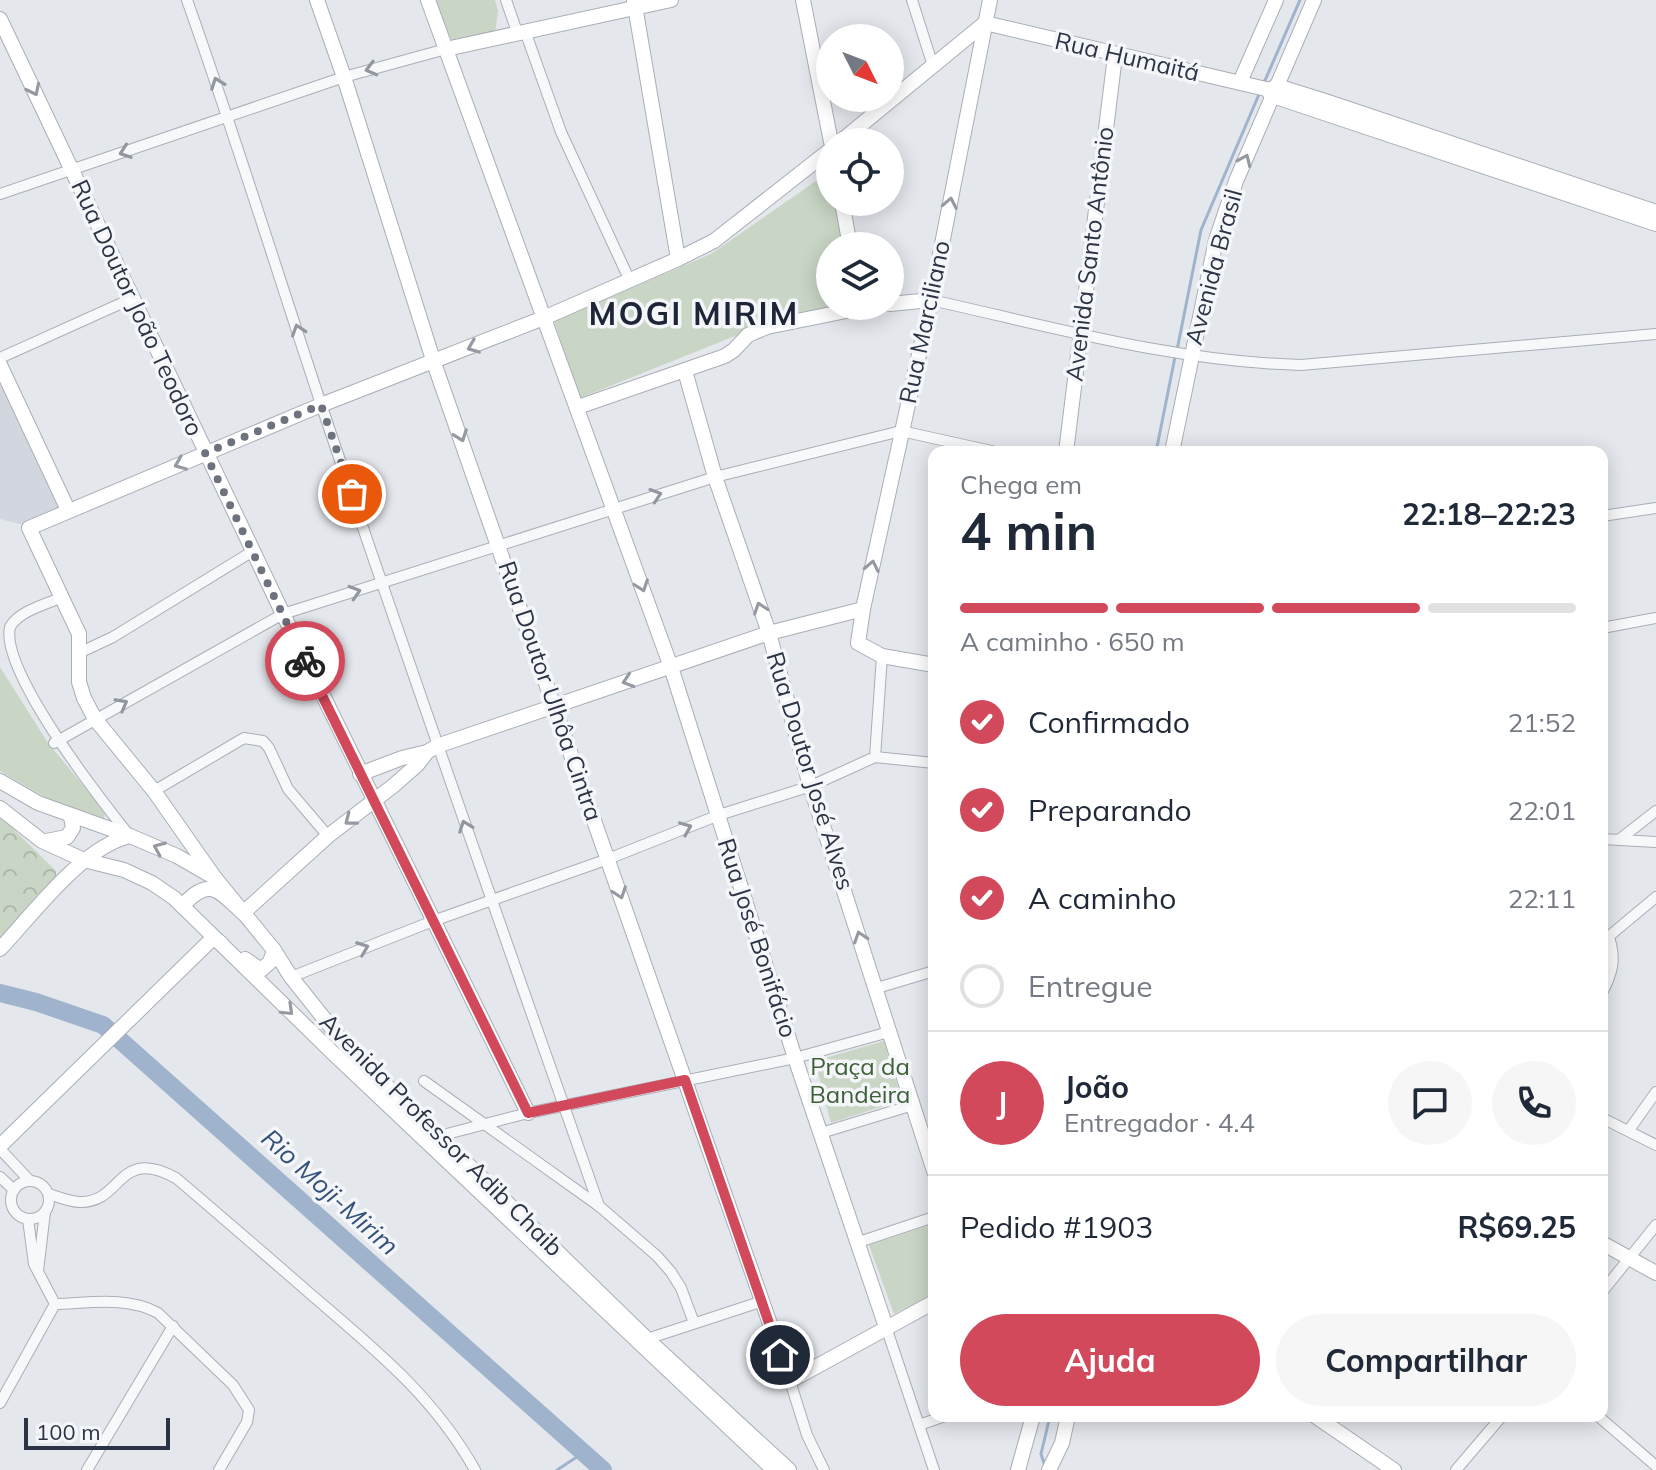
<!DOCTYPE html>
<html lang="pt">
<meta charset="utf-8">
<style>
:root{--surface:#fff;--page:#f6f6f7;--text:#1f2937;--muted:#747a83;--line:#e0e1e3;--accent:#d1495b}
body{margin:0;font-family:Mulish,sans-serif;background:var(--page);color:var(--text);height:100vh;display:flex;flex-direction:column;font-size:30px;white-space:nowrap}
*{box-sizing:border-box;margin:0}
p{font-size:26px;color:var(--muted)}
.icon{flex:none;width:44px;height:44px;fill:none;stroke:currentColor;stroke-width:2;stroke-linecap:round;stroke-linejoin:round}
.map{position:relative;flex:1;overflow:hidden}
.sheet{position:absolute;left:928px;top:446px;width:680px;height:976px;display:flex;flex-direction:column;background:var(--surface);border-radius:16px;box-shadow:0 4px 20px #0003}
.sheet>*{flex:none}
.needle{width:52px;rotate:132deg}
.buttons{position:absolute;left:816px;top:24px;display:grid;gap:16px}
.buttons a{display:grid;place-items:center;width:88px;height:88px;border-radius:50%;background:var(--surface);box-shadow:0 4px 20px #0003;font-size:40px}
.scale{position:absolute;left:24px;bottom:20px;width:146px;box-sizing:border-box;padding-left:8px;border:4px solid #2b3445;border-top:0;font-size:22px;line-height:28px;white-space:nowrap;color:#2b3445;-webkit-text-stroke:6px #f4f6f9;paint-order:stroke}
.pin{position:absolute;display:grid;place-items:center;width:68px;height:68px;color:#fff;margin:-34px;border:4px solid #fff;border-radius:50%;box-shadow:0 2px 8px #0007}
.courier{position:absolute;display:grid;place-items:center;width:80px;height:80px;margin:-40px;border:6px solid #d1495b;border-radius:50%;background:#fff;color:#222;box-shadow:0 2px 10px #0007}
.headline em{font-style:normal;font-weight:700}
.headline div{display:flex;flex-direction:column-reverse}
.headline{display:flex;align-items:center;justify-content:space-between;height:136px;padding:0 32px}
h1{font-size:52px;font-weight:700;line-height:60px}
.bar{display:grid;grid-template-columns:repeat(4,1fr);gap:12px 8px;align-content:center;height:96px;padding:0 32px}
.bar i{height:10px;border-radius:6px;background:var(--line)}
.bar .on{background:var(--accent)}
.bar p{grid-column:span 4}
.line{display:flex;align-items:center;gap:20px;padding:0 32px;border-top:2px solid var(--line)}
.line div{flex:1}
.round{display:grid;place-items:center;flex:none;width:84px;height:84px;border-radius:42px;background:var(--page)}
ol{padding:0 32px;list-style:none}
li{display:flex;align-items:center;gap:24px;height:88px}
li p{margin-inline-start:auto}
li .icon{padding:8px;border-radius:50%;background:var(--accent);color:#fff;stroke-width:4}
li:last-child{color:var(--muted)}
li i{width:44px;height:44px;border:4px solid var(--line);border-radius:50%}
.primary-button{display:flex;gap:16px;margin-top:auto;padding:16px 32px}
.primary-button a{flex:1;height:92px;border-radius:48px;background:var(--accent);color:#fff;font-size:32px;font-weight:700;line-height:92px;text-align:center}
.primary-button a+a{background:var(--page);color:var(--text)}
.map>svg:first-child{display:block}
.built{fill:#d2d6de}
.forest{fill:url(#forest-crowns)}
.park{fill:#c9d6c5}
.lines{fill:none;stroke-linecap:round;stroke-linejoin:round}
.stream{stroke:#9fb4cc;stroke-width:3}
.river{stroke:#9fb4cc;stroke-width:18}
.street-casing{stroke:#a9aeb7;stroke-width:12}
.secondary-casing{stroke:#a9aeb7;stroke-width:16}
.street{stroke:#f7f8fa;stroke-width:10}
.secondary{stroke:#fff;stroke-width:14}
.oneway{stroke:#9196a0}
.oneway2{stroke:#959aa2}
.done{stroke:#6c737f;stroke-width:8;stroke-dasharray:0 14.4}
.route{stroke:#d1495b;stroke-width:10}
.labels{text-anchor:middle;stroke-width:7;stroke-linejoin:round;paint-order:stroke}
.street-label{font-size:24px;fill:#2b3445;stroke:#f4f6f9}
.park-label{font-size:24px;fill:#3f6138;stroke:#f4f6f9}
.water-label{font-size:26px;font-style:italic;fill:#34527a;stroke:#f4f6f9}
.district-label{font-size:32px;font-weight:bold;letter-spacing:2px;fill:#1d2536;stroke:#f4f6f9}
</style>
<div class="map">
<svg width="1656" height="1470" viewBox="0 0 1656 1470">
<defs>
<pattern id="forest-crowns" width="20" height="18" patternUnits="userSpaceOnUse" patternTransform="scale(2)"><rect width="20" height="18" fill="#c9d6c5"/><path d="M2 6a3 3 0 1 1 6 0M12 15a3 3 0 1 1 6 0" fill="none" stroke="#adb8ab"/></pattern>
</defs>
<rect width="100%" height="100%" fill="#e4e7ec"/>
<!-- built -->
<path class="built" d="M 0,381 L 63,507 L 24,525 L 0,519 Z"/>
<!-- forest -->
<path class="forest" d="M 0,816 L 56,871 L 56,882 L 0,940 Z"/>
<!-- park -->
<g class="park">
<path d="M 435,0 L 495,0 L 498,11 L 495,33 L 452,41 Z"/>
<path d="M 829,172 L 830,202 L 835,202 L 843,246 L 830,246 L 830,306 L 839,306 L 750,330 L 580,398 L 554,321 L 711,254 Z"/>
<path d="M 0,667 L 48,743 L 105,812 L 104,820 L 50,800 L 0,771 Z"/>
<path d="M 884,1041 L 902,1100 L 831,1123 L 815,1061 Z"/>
<path d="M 934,1224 L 934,1294 L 894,1314 L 869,1245 Z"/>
</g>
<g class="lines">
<!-- stream -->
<g class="stream">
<path d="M 1263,85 L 1300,0"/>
<path d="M 1177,350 L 1201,230 L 1260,92"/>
<path d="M 1156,452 L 1175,357"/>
<path d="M 1045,1466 L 1041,1454 L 1050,1416"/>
<path d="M 557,1470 L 583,1453"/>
</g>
<!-- river -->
<path class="river" d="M 0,993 L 36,1002 L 103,1025 L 603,1470"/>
<!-- street casing -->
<g class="street-casing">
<g id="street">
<path d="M 187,0 C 235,135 277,272 322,407 C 412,675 506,940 599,1206"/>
<path d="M 506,0 L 517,32"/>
<path d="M 912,0 L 933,66"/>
<path d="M 525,31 L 561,132 L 630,281"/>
<path d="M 0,194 L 344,77 L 446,49"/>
<path d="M 931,300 C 1053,327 1175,362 1301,365 L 1656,334"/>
<path d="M 0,358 L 133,298"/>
<path d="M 1602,516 L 1656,508"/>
<path d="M 63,597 C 46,604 19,611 10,627 C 0,671 101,800 129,835"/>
<path d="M 1602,628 L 1656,618"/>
<path d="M 81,652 L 113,637 L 253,551"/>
<path d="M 54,743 L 283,614 L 715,477 L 901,431 L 996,452"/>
<path d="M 875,757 L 882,656"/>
<path d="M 154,791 L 244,738 L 263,741 L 269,748 L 288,789 L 328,836"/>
<path d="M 1602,839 L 1656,842"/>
<path d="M 1620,839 L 1656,811"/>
<path d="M 1602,942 L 1656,897"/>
<path d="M 291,977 L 433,921 L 608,859 L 719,815 L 811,786 L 875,757 L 934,763"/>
<path d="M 877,988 L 934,971"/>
<path d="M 1602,993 C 1613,972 1616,959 1609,937"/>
<path d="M 424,1081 L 599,1206 L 657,1256 L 671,1272 L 681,1288 L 694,1323"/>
<path d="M 1602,1118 L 1656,1145"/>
<path d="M 1629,1130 L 1656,1092"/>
<path d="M 821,1133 L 913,1105"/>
<path d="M 439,1136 L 528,1113 L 795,1058 L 889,1032"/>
<path d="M 0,1149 L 30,1181"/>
<path d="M 0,1177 L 14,1190"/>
<circle cx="30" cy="1200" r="19"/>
<path d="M 49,1194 C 58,1197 70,1202 80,1202 C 123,1203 117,1146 176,1178 C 222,1217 268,1257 314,1297 C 377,1351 434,1397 475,1470"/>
<path d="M 28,1219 L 34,1264 L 55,1304"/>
<path d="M 859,1242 L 934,1217"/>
<path d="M 38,1271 L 45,1212"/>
<path d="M 1602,1292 L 1656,1225"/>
<path d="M 55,1304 C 89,1303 128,1296 158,1313 L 233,1385 L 249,1410 L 247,1422 L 219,1470"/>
<path d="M 886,1327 L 934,1470"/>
<path d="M 647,1339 L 760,1302"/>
<path d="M 790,1381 L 807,1435 L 824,1470"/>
<path d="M 0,1403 L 55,1304"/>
<path d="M 1598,1416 L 1656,1466"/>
<path d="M 919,1425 L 945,1416"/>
<path d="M 87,1470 L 173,1326"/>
<path d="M 1456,1470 L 1502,1416"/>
</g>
</g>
<!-- secondary casing -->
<g class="secondary-casing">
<g id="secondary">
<path d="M 317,0 L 344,77 L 434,363 L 790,1381 L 934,1302"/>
<path d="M 428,0 L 671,667 L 795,1058 L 886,1327"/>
<path d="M 634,0 L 678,259"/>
<path d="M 803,0 L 831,142"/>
<path d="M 0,19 L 283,614 L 528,1113"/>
<path d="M 446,49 L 671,0"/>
<path d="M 1240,82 L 1276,0"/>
<path d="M 1269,90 L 1277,86 L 1328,102 L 1656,212"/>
<path d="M 840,142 L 985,23 L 1266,89 L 1273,96 L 1656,224"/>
<path d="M 842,202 L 850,246"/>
<path d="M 890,304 L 931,300"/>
<path d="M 0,365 L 68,510"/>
<path d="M 685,371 L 715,477 L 769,633 L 809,782 L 934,1171"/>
<path d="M 578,407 L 725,356 L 734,350 L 748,335 L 767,327 L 871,306"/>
<path d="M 1066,452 L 1115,56"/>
<path d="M 1172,452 L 1216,240 L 1236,181 L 1314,0"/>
<path d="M 934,665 L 882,656 L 858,643 L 863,609 L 931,300 L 990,0"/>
<path d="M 360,774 L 402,758 L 427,752"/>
<path d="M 0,781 L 38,803 L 130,836 L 177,856 L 215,878 L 274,950 L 291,977 L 346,1046 L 647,1339 L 789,1470"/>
<path d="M 0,808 L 42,841 L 84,860 L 124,870 L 152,883 L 174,898 L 335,1055 L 774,1470"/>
<path d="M 46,841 L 67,837 L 73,828 L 71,817"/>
<path d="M 215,878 L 154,791 L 95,719 L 84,698 L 79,682 L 79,634 L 29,528 L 321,405 L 546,317 L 678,259 L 714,241 L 830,150"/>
<path d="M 182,906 C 210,876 218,890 243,913 L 328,836 L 393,786 L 417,765 L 427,752 L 437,746 L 769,633 L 863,609"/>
<path d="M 0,949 C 34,913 82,847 130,836"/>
<path d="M 245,959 L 261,970 L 270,962 L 274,950"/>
<path d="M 0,1146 L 213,938 L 221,943"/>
<path d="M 1602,1243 L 1656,1273"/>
<path d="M 1315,1416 L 1394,1470"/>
<path d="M 1018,1470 L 1033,1416"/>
<path d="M 1049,1470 L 1062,1443 L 1068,1416"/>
</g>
</g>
<!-- street -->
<use href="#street" class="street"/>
<!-- secondary -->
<use href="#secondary" class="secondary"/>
</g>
<!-- one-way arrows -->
<defs><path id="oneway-chevron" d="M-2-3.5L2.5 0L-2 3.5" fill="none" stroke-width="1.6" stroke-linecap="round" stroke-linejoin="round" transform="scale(2)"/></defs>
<g class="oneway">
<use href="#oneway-chevron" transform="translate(371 69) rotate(165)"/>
<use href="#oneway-chevron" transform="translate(217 83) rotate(-110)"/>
<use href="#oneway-chevron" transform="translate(125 152) rotate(161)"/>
<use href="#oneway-chevron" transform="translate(298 330) rotate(-108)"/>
<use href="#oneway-chevron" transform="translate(656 495) rotate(-18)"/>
<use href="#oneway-chevron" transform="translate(355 592) rotate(-17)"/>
<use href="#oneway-chevron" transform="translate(122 704) rotate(-29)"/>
<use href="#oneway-chevron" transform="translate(465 826) rotate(-110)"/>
<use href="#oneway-chevron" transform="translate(686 828) rotate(-22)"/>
<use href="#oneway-chevron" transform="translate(363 948) rotate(-21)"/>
</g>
<g class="oneway2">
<use href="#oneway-chevron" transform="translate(34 90) rotate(64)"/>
<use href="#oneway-chevron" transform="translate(1245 160) rotate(-66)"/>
<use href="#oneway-chevron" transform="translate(950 203) rotate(-79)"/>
<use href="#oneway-chevron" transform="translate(473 347) rotate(158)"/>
<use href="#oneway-chevron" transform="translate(461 436) rotate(70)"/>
<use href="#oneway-chevron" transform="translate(180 464) rotate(158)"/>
<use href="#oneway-chevron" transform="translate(872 566) rotate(-78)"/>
<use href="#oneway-chevron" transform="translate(642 586) rotate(71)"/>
<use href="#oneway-chevron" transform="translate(760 608) rotate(-109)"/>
<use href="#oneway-chevron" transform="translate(628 681) rotate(162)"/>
<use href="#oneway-chevron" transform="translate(350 820) rotate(142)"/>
<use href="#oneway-chevron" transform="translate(159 848) rotate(-157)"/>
<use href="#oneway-chevron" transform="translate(620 893) rotate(71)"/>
<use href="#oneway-chevron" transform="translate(860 937) rotate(-108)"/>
<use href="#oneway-chevron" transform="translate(288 1010) rotate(44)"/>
</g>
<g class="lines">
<!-- done -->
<path class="done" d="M 305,661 L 205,453 L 321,405 L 352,494"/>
<!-- route -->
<path class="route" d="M 305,661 L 528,1113 L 685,1080 L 780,1355"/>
</g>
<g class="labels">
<!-- street labels -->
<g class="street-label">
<text transform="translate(1127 57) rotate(13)" y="8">Rua Humaitá</text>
<text transform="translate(1090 254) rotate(-83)" y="8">Avenida Santo Antônio</text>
<text transform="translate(1214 267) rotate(-75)" y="8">Avenida Brasil</text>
<text transform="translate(137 308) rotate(65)" y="8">Rua Doutor João Teodoro</text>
<text transform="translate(925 322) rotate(-78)" y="8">Rua Marciliano</text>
<text transform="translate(550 691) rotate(71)" y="8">Rua Doutor Ulhôa Cintra</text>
<text transform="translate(810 771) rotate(73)" y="8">Rua Doutor José Alves</text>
<text transform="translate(757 938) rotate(72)" y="8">Rua José Bonifácio</text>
<text transform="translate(441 1135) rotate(45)" y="8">Avenida Professor Adib Chaib</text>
</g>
<!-- park labels -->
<g class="park-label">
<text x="860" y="1075">Praça da<tspan x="860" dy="28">Bandeira</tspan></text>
</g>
<!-- water labels -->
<g class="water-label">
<text transform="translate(330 1192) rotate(42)" y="9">Rio Moji-Mirim</text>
</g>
<!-- district labels -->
<g class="district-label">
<text x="694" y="325">MOGI MIRIM</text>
</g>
</g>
</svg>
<div class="buttons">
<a><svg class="needle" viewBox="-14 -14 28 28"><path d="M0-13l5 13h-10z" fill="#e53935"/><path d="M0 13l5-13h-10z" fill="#747a83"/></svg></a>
<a><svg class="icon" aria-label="locate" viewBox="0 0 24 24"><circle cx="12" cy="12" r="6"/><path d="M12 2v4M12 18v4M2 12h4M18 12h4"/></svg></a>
<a><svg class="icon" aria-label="layers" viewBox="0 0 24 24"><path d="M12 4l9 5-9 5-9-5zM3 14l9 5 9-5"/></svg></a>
</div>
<div class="scale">100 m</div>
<div class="pin" style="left:352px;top:494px;background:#ea580c"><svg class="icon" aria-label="bag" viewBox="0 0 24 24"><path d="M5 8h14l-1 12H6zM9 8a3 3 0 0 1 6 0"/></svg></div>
<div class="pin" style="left:780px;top:1355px;background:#1f2937"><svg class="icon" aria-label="home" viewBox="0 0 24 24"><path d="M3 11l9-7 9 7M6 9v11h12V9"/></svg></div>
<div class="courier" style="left:305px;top:661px"><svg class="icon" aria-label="bike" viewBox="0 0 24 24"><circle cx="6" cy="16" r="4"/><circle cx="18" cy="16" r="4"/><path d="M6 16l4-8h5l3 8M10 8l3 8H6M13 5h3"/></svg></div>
<section class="sheet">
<div class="headline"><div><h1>4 min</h1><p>Chega em</p></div><em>22:18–22:23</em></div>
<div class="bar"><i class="on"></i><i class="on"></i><i class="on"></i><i></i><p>A caminho · 650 m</p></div>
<ol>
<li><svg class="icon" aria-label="check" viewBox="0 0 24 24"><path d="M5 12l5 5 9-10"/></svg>Confirmado<p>21:52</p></li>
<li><svg class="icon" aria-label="check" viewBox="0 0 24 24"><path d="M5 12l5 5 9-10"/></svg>Preparando<p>22:01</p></li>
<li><svg class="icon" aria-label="check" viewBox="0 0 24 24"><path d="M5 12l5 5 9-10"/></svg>A caminho<p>22:11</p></li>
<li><i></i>Entregue</li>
</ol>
<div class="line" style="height:144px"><b class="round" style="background:var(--accent);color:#fff">J</b><div><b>João</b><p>Entregador · 4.4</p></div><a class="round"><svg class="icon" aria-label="chat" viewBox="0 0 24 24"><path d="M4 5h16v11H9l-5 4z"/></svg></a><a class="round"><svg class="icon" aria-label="phone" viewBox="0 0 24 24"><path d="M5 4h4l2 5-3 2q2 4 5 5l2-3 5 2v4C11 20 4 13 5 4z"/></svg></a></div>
<div class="line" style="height:104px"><div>Pedido #1903</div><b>R$69.25</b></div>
<div class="primary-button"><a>Ajuda</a><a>Compartilhar</a></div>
</section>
</div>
